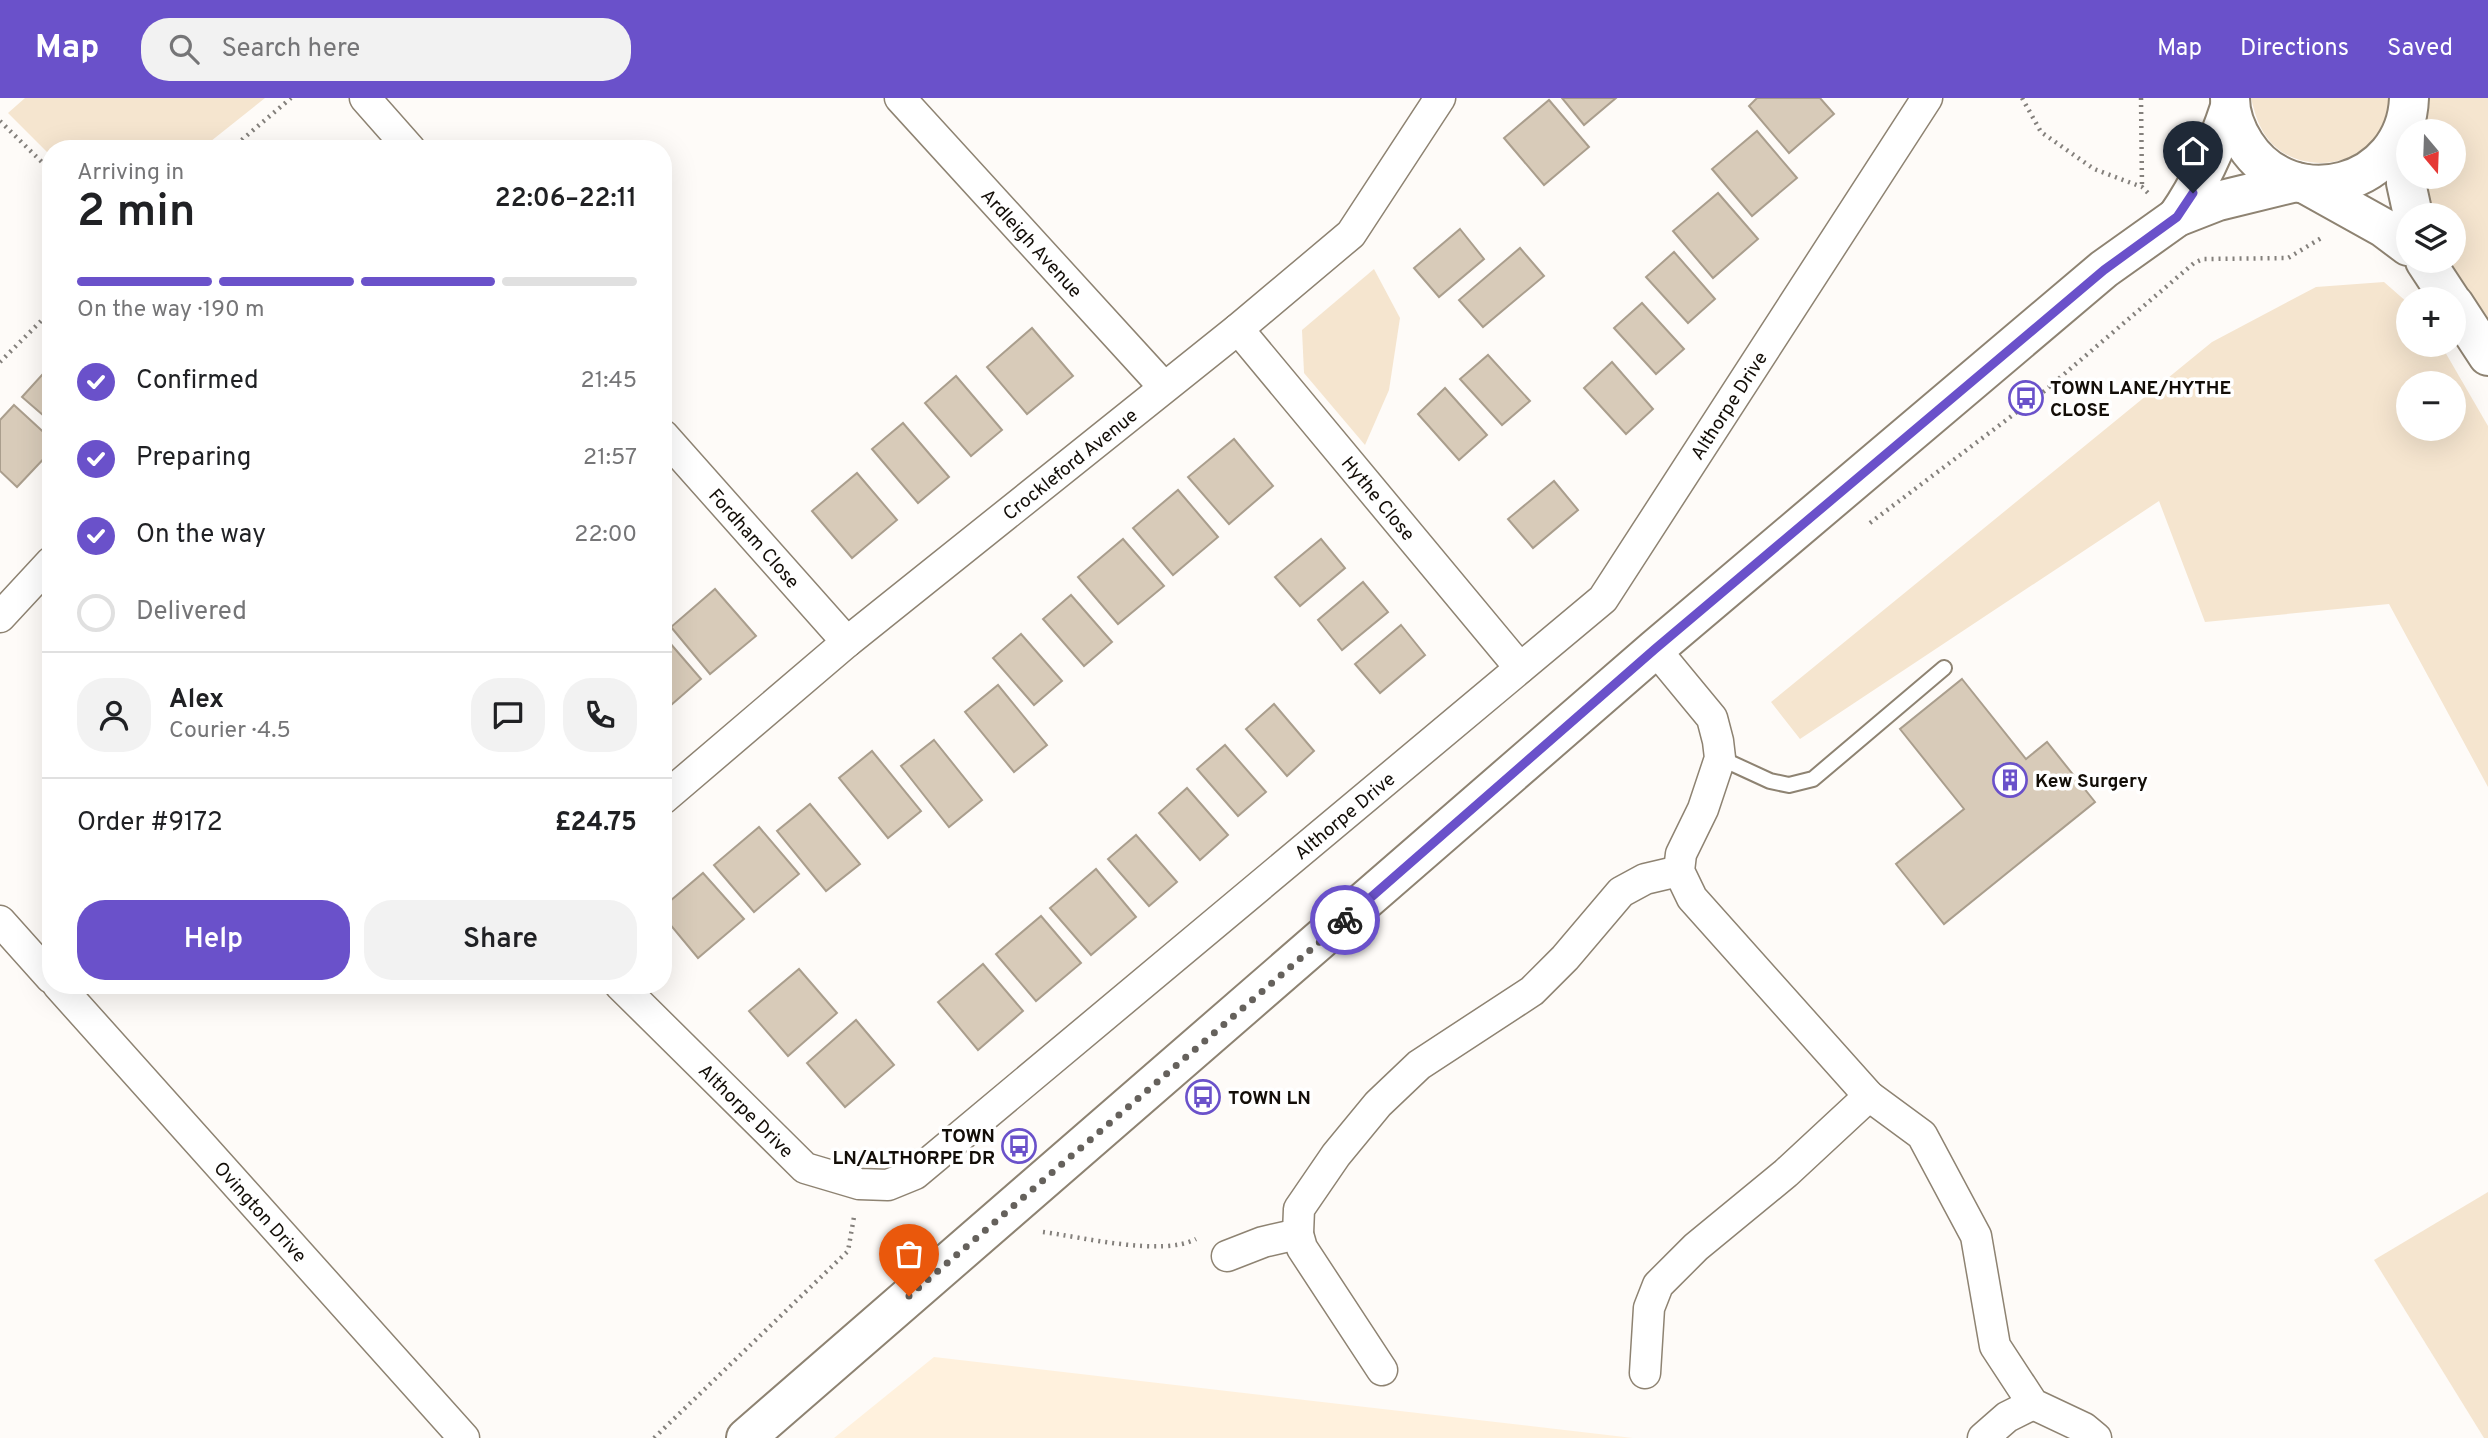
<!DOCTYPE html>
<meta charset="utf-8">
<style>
:root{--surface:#fff;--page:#f2f2f2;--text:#202124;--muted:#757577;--line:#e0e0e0;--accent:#6a51ca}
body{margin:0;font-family:Overpass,sans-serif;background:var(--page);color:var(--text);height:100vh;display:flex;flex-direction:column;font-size:26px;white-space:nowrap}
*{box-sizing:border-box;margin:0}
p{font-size:23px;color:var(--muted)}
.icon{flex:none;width:38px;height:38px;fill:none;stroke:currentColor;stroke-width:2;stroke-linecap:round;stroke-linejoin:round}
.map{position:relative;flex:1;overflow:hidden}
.drawer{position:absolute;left:42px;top:42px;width:630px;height:854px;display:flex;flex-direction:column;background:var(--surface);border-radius:28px;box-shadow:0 7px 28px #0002}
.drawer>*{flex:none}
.needle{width:46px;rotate:161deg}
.tools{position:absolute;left:2396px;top:21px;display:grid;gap:14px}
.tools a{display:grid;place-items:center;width:70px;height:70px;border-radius:50%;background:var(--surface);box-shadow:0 7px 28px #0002;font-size:35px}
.pin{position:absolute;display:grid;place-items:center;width:60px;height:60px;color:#fff;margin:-72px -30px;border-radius:50% 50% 50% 0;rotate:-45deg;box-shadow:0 0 7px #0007}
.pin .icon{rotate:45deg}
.courier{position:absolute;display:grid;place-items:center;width:70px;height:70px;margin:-35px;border:5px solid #6a51ca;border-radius:50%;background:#fff;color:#222;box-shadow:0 2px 9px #0007}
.summary em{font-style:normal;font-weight:600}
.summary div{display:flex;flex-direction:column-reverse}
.summary{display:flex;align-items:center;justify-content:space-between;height:119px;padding:0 35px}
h1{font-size:46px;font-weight:600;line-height:52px}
.bar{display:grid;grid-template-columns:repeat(4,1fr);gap:10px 7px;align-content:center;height:84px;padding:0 35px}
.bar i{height:9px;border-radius:5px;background:var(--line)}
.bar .active{background:var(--accent)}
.bar p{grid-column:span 4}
.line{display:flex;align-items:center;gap:18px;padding:0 35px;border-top:2px solid var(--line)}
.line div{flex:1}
.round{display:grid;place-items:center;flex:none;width:74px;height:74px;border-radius:28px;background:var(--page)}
ol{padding:0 35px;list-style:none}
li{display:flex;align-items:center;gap:21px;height:77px}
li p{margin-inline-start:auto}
li .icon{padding:7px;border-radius:50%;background:var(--accent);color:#fff;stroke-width:4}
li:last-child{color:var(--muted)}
li i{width:38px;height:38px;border:4px solid var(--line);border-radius:50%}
.action{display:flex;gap:14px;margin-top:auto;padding:14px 35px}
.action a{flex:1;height:80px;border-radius:28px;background:var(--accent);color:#fff;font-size:28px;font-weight:600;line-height:80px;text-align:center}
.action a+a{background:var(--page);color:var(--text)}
header{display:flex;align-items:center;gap:42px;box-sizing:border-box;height:98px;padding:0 35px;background:var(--accent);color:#fff}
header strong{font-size:33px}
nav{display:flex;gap:38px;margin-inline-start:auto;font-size:24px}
.search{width:490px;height:63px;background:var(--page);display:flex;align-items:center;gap:18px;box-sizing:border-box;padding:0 24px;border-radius:28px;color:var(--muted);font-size:26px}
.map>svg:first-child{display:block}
.built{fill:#fff1dd}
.green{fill:#f5e5cf;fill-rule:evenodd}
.building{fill:#d8cbb9;stroke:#aa9e8d;stroke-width:2}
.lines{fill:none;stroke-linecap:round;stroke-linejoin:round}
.lane-casing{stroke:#8e8372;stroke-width:18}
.street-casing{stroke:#8e8372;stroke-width:33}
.secondary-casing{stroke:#8e8372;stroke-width:42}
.path{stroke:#84807c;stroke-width:4.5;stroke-dasharray:2 5;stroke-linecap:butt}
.lane{stroke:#fff;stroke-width:14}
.street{stroke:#fff;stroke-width:30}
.secondary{stroke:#fff;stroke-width:38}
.done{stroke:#65615c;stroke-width:7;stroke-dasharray:0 12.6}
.route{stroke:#6a51ca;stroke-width:9}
.labels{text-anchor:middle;stroke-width:7;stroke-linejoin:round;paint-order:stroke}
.street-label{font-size:19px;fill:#130e08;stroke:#fff}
.poi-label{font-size:19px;font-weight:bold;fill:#130e08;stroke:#fff;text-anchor:start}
</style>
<header>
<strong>Map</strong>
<div class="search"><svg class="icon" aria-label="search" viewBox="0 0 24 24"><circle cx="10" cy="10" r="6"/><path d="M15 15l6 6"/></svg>Search here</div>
<nav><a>Map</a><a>Directions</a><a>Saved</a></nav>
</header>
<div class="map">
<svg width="2488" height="1340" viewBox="0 0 2488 1340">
<rect width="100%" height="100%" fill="#fefbf8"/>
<!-- built -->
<path class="built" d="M 934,1259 L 1633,1340 L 834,1340 Z"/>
<!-- green -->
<g class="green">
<path d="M 25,0 L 265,0 L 201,51 L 51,51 L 51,58 L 8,15 Z"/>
<path d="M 2251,0 L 2488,0 L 2488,236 L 2444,163 L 2454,163 L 2454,117 L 2417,117 L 2405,97 L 2364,50 C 2337,73 2289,69 2268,41 C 2258,28 2255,16 2251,0 ZM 2408,33 L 2454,33 L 2454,79 L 2408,79 Z"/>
<path d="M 1374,171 L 1400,220 L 1389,292 L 1365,347 L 1304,275 L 1302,232 Z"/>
<path d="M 2384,184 L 2408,205 L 2408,247 L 2441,247 L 2488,328 L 2488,689 L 2389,506 L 2205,524 L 2159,403 L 1800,641 L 1771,604 L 2212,244 L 2316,189 ZM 2454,285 L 2454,331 L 2408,331 L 2408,285 Z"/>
<path d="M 2488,1094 L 2488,1340 L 2484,1340 L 2374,1162 Z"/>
</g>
<!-- building -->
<g class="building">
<path d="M 1562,0 L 1616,0 L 1584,27 Z"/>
<path d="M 1757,0 L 1820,0 L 1834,16 L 1789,55 L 1749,8 Z"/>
<path d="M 1549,2 L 1589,49 L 1544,87 L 1504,40 Z"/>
<path d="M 1757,33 L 1797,80 L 1752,118 L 1712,71 Z"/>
<path d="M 1718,95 L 1758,141 L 1713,180 L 1673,133 Z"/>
<path d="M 1460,131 L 1484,161 L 1439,199 L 1414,170 Z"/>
<path d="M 1520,150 L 1544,178 L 1483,229 L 1459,202 Z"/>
<path d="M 1674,154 L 1715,201 L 1688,225 L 1646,179 Z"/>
<path d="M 1642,205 L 1684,251 L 1656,276 L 1614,230 Z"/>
<path d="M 1032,230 L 1073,278 L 1027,316 L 987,269 Z"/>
<path d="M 1488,257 L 1530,303 L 1502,327 L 1460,281 Z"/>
<path d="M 1612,264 L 1653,311 L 1626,336 L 1584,290 Z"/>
<path d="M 51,267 L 51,324 L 22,299 Z"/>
<path d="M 956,278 L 1002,332 L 971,358 L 925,305 Z"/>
<path d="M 1445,290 L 1487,337 L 1459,362 L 1418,316 Z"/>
<path d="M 14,307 L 51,341 L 51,353 L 17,389 L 0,373 L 0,322 Z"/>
<path d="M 903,325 L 949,379 L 918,405 L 872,351 Z"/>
<path d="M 1234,341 L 1273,388 L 1229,426 L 1188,379 Z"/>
<path d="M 857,375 L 897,422 L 852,460 L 812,413 Z"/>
<path d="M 1554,383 L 1578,412 L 1533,450 L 1508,421 Z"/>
<path d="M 1178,392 L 1218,439 L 1173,477 L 1133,430 Z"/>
<path d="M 1123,441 L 1164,488 L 1118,526 L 1078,479 Z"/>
<path d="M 1321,441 L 1345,470 L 1300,508 L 1275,479 Z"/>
<path d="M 1363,484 L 1388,514 L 1342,552 L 1318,522 Z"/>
<path d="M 715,491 L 756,538 L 710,576 L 671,529 Z"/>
<path d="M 1071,497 L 1112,544 L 1084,568 L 1043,521 Z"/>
<path d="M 1401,527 L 1425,557 L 1380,595 L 1355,566 Z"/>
<path d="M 1021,536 L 1062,583 L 1034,607 L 993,560 Z"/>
<path d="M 663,537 L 701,581 L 663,614 Z"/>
<path d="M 1962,581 L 2026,661 L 2047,644 L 2095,704 L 1944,826 L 1896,766 L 1964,711 L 1900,631 Z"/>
<path d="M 998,587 L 1047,647 L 1014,674 L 965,614 Z"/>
<path d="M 1274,606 L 1314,653 L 1287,678 L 1246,631 Z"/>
<path d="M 934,642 L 982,702 L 949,729 L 901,668 Z"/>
<path d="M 1225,647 L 1266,694 L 1238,718 L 1197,671 Z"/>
<path d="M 872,653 L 921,713 L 888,740 L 839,680 Z"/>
<path d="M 1187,690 L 1228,737 L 1200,762 L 1159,715 Z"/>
<path d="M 810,706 L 860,766 L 826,793 L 777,733 Z"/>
<path d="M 759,729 L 799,776 L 754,814 L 714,767 Z"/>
<path d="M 1136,737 L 1177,784 L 1149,808 L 1108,761 Z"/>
<path d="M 1096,771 L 1136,819 L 1091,857 L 1050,810 Z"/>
<path d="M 703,775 L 744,821 L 698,860 L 663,818 L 663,809 Z"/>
<path d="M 1041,818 L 1081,865 L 1036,903 L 996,856 Z"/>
<path d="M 983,866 L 1023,913 L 978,952 L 938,904 Z"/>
<path d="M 799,871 L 837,915 L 788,958 L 749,913 Z"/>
<path d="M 856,922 L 894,967 L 845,1009 L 807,965 Z"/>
</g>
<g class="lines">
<!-- lane casing -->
<g class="lane-casing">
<path id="lane" d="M 1720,660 L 1770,683 L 1789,687 L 1813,681 L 1944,570"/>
</g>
<!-- street casing -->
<g class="street-casing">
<g id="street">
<path d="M 365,0 L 410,51"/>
<path id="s1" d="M 900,0 L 1164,289"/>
<path id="s2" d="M 1238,231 L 1520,570"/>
<path id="s3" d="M 663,337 L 847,544"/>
<path d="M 0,519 L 51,464"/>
<path d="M 1655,551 L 1712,620 L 1718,643 L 1720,660 L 1703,711 L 1681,756 L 1679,773 L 1692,800 L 1869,998 L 1922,1037 L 1976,1138 L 1995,1248 L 2033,1306 L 2084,1330 L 2096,1340"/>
<path id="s4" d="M 663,701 L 847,544 L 1238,231 L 1351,136 L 1440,0"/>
<path d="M 0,823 L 51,880"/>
<path id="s5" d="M 58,887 L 464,1340"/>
<path id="s6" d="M 620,887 L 805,1070 L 859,1086 L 888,1087 L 915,1076 L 1603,501 L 1927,0"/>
<path d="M 1227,1158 L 1263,1144 L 1298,1136"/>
<path d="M 1382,1272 L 1302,1150 L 1298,1136 L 1299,1111 L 1336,1057 L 1378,1006 L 1419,967 L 1532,893 L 1565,860 L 1621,794 L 1645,781 L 1679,773"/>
<path d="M 1645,1275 L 1649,1210 L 1658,1187 L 1696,1149 L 1786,1075 L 1869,998"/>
<path d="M 1983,1340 L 2007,1319 L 2033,1306"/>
</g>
</g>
<!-- secondary casing -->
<g class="secondary-casing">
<g id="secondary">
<path d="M 2230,0 C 2230,16 2236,32 2245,46 C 2292,119 2406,88 2409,0"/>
<path d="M 2404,30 L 2406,85 L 2413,117"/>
<path d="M 2305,86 L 2384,130 L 2408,148"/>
<path d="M 2177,119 C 2201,84 2217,49 2230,9"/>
<path d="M 2425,163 L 2450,201"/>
<path d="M 2454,206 L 2488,258"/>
<path d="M 746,1340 L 1655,551 L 2104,171 L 2177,119 L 2218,103 L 2296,84"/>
</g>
</g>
<!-- path -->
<g class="path">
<path d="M 2022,0 L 2041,34 L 2094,71 L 2142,89 L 2148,95"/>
<path d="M 2141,0 L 2142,89"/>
<path d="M 0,23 L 51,73"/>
<path d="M 231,51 L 291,0"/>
<path d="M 0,264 L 51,213"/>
<path d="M 1870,425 L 2042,295 L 2194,165 L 2203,161 L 2288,160 L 2323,139"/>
<path d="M 1043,1134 C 1082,1139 1162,1159 1196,1141"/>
<path d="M 654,1340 L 848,1153 L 854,1119"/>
</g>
<!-- lane -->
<use href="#lane" class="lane"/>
<!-- street -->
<use href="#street" class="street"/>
<!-- secondary -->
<use href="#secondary" class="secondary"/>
</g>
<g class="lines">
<!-- done -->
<path class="done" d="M 909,1198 L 1345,822"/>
<!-- route -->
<path class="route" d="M 1345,822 L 1655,551 L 2104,172 L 2177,119 L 2193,95"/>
</g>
<!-- icons -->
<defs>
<g id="bus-ring" transform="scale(1.75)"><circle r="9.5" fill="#fff" stroke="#6a51ca" stroke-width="1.5"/><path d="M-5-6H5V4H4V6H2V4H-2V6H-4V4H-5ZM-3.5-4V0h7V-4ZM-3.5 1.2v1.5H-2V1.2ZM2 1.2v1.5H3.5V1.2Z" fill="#6a51ca"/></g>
<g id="building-ring" transform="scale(1.75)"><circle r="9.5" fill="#fff" stroke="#6a51ca" stroke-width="1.5"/><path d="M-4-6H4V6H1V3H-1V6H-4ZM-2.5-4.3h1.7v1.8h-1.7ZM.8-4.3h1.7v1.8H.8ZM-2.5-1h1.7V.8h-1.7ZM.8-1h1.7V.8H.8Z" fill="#6a51ca"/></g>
</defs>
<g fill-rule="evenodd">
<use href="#bus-ring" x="2026" y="300"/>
<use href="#building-ring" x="2010" y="682"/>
<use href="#bus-ring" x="1203" y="999"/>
<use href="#bus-ring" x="1019" y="1048"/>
</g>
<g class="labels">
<!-- street labels -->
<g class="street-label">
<text dy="7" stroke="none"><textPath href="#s1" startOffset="196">Ardleigh Avenue</textPath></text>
<text dy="7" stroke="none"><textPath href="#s6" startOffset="1502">Althorpe Drive</textPath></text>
<text dy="7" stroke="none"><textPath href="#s4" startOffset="527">Crockleford Avenue</textPath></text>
<text dy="7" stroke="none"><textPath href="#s2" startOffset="220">Hythe Close</textPath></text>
<text dy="7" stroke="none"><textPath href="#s3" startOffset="138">Fordham Close</textPath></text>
<text dy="7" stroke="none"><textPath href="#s6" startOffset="934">Althorpe Drive</textPath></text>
<text dy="7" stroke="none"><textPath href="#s6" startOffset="178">Althorpe Drive</textPath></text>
<text dy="7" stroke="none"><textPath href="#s5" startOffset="304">Ovington Drive</textPath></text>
</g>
<!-- poi labels -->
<g class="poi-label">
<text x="2050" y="296">TOWN LANE/HYTHE<tspan x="2050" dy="22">CLOSE</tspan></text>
<text x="2035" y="689">Kew Surgery</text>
<text x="1228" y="1006">TOWN LN</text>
<text x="995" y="1044" text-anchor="end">TOWN<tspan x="995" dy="22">LN/ALTHORPE DR</tspan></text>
</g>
</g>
</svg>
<div class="tools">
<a><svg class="needle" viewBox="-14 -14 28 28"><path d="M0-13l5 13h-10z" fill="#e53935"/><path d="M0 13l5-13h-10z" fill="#757577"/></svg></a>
<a><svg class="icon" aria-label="layers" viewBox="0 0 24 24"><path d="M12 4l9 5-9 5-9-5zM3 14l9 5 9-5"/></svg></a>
<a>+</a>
<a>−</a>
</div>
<div class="pin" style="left:909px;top:1198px;background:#ea580c"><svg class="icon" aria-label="bag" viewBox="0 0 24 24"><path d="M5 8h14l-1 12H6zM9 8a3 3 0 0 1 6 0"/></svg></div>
<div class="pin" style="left:2193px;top:95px;background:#1f2937"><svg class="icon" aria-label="home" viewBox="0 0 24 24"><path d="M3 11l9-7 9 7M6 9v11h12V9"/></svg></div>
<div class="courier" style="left:1345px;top:822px"><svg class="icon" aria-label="bike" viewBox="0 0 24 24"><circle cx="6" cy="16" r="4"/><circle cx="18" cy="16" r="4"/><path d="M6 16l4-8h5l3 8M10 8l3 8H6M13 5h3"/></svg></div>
<section class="drawer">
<div class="summary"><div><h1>2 min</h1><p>Arriving in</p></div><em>22:06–22:11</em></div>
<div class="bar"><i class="active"></i><i class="active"></i><i class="active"></i><i></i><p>On the way · 190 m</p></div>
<ol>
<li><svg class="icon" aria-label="check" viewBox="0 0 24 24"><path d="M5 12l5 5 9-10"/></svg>Confirmed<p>21:45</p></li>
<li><svg class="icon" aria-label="check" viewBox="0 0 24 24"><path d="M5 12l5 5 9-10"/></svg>Preparing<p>21:57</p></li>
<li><svg class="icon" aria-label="check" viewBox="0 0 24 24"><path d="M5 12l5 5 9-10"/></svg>On the way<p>22:00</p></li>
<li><i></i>Delivered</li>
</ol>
<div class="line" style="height:126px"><a class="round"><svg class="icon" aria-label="person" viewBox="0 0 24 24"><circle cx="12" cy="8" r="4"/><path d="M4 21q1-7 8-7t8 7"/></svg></a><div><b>Alex</b><p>Courier · 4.5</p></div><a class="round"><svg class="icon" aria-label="chat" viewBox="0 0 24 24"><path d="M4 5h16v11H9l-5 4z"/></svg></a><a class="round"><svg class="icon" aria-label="phone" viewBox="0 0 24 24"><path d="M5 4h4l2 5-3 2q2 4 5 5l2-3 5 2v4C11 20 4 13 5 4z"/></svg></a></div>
<div class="line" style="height:91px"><div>Order #9172</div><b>£24.75</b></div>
<div class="action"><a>Help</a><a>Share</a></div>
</section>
</div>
